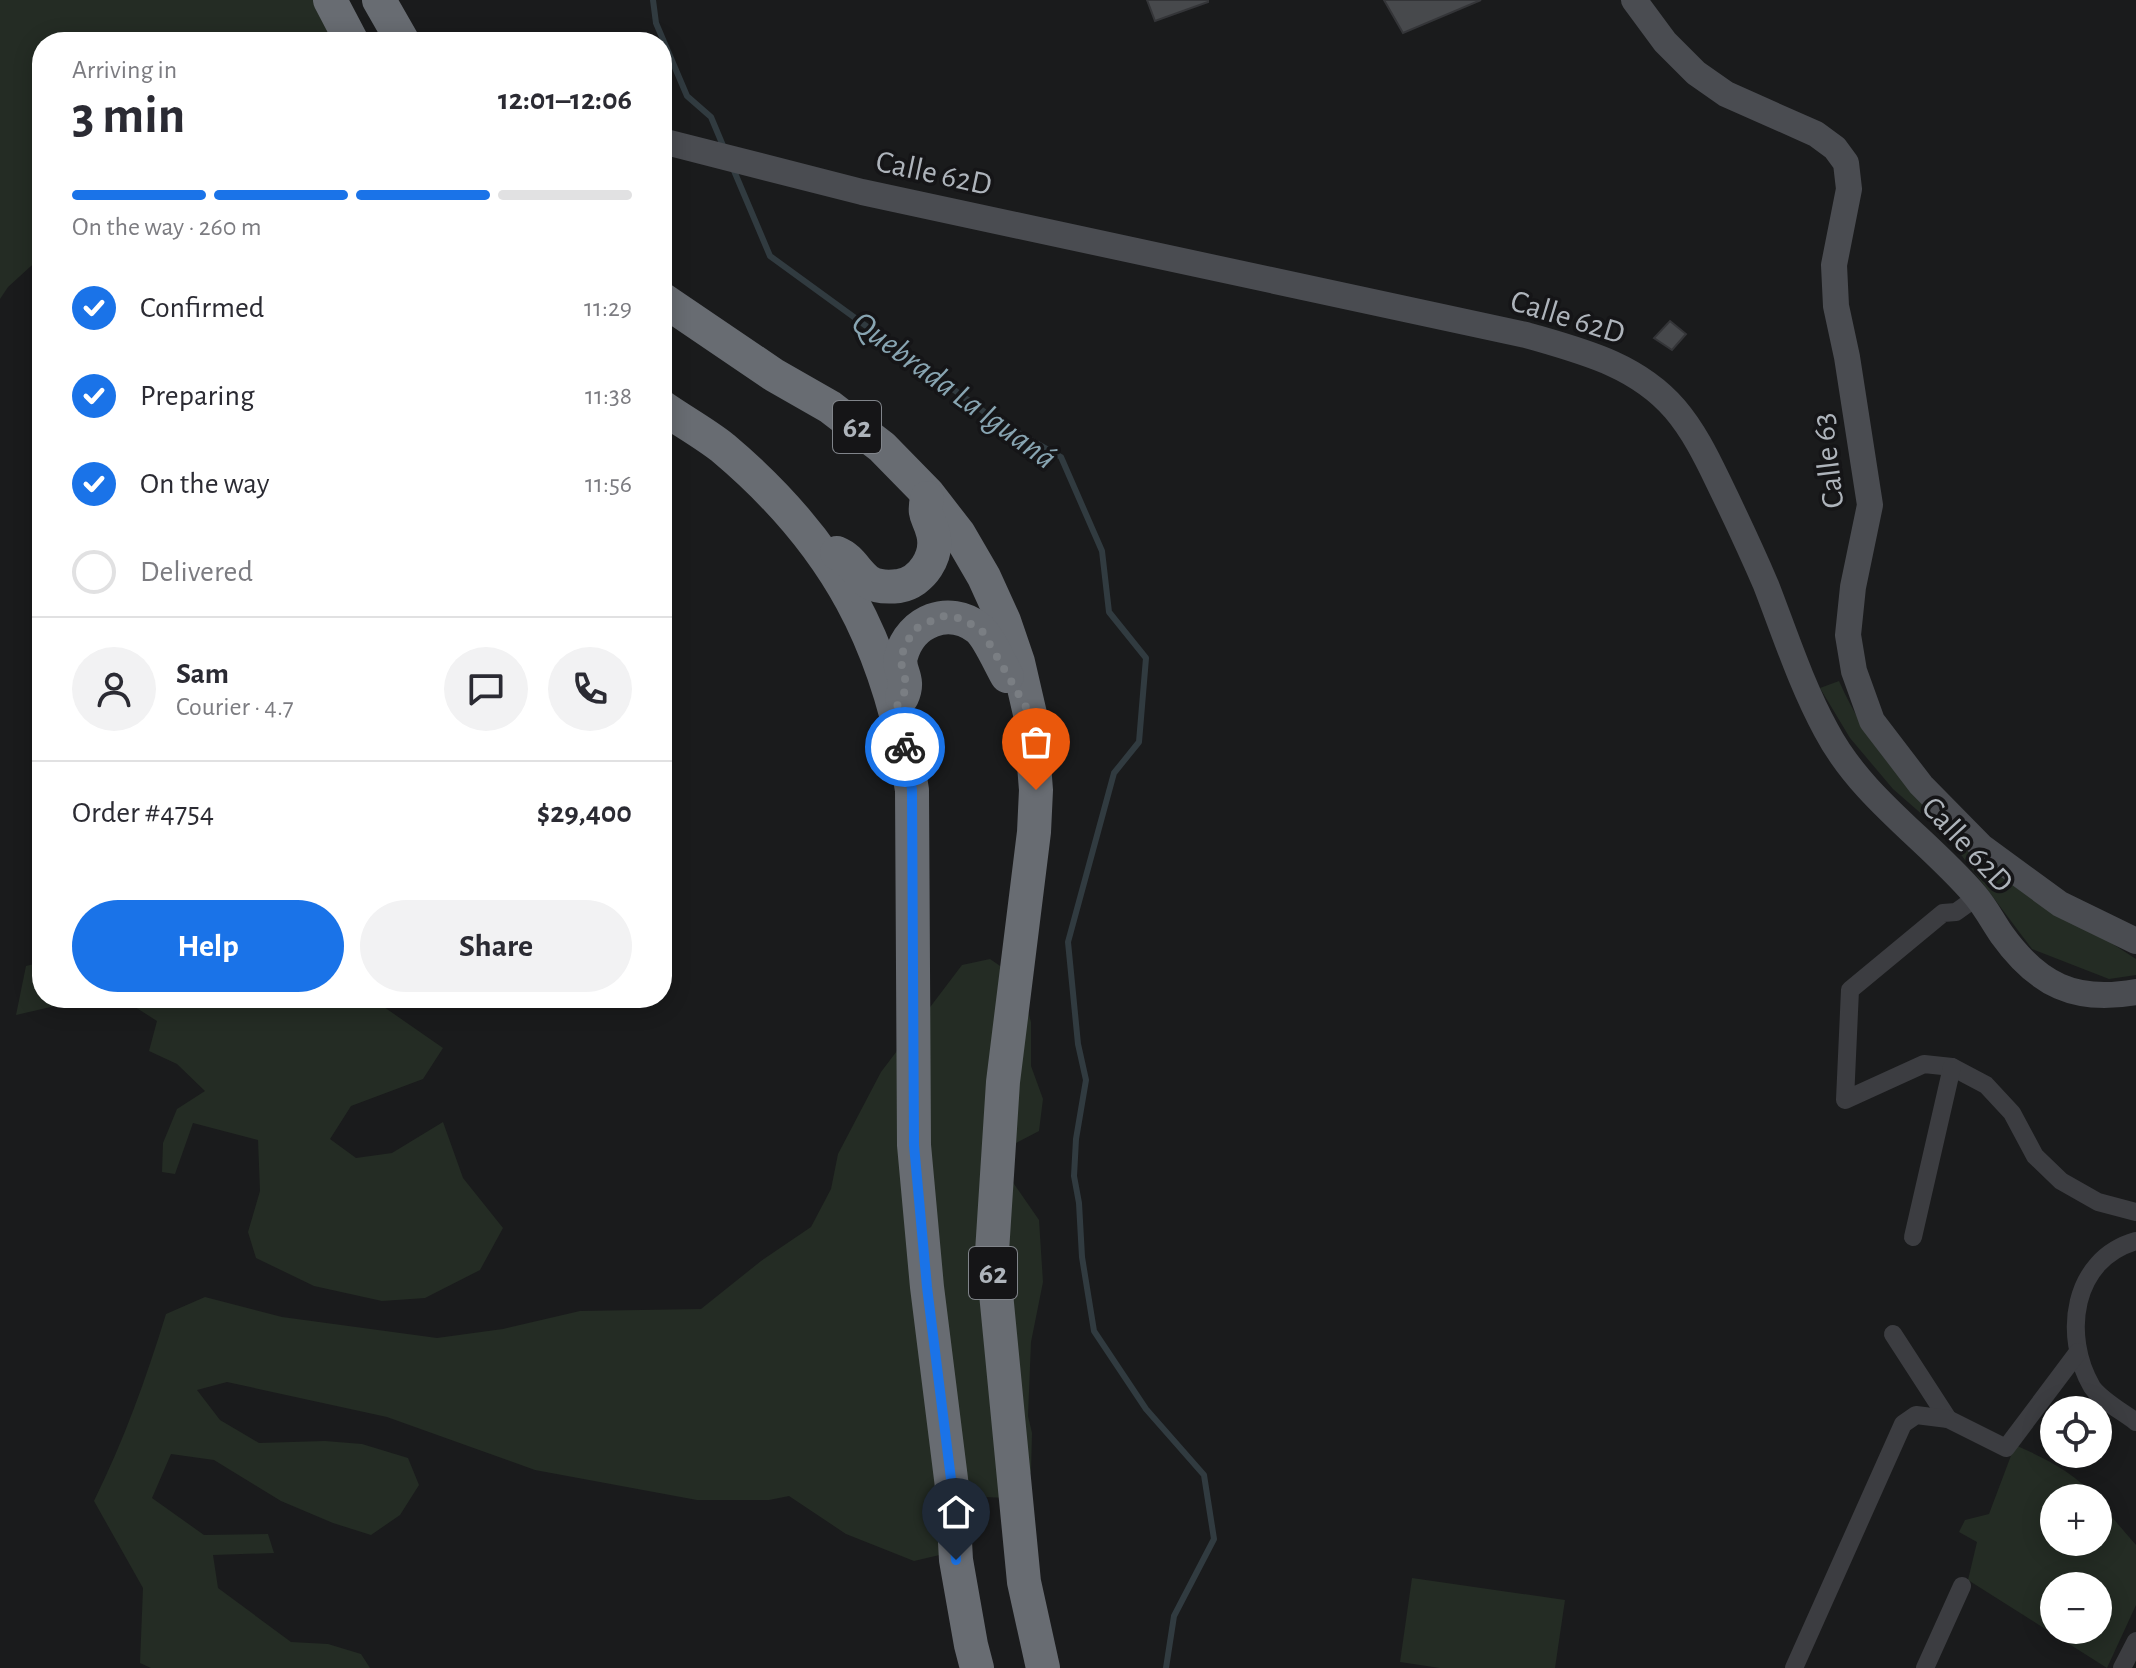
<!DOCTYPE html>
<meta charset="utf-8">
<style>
:root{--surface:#fff;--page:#f2f2f3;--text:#2b2b33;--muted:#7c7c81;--line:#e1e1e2;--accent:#1a73e8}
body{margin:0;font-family:"Alegreya Sans",sans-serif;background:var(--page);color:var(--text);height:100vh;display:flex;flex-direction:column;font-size:30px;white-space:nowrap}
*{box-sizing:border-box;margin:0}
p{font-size:26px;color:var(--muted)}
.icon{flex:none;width:44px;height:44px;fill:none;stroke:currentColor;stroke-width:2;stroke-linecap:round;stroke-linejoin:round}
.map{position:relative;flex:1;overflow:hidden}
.drawer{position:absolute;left:32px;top:32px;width:640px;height:976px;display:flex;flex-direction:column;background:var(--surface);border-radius:32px;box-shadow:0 4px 20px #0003}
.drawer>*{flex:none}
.fabs{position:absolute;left:2040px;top:1396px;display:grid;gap:16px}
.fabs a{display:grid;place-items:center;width:72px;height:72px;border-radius:50%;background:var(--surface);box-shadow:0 4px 20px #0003;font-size:40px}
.pin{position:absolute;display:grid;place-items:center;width:68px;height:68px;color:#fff;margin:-82px -34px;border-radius:50% 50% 50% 0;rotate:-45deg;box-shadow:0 0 8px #0007}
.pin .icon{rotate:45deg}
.courier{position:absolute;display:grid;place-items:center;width:80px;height:80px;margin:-40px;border:6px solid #1a73e8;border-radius:50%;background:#fff;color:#222;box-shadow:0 2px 10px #0007}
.summary em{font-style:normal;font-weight:700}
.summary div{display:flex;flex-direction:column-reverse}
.summary{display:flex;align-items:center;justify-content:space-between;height:136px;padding:0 40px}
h1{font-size:52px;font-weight:700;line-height:60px}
.bar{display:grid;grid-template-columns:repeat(4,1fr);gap:12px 8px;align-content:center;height:96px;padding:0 40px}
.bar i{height:10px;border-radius:6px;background:var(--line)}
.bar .on{background:var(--accent)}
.bar p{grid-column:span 4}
.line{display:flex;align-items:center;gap:20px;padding:0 40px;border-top:2px solid var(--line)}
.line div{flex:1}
.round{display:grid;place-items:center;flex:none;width:84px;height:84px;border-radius:42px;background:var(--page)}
ol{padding:0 40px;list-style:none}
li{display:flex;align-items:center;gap:24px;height:88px}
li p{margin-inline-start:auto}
li .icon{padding:8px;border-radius:50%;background:var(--accent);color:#fff;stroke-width:4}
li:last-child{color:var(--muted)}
li i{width:44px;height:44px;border:4px solid var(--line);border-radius:50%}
.button{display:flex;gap:16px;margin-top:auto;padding:16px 40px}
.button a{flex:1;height:92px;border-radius:48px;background:var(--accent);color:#fff;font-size:32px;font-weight:700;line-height:92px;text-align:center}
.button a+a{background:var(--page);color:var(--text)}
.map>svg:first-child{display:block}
.green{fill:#242c24;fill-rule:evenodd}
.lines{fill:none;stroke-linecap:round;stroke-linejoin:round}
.stream{stroke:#313b40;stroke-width:6}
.building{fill:#47494c;stroke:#343538;stroke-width:2}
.street{stroke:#3c3d41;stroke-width:18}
.secondary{stroke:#4a4c51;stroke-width:26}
.highway{stroke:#686c72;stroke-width:34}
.done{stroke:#7a7e83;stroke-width:8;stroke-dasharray:0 14.4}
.route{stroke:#1a73e8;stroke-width:10}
.labels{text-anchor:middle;stroke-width:7;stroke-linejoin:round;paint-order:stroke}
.shield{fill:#151517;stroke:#80848a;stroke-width:2}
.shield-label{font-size:30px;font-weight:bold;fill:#aeb4bb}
.street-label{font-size:32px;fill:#aeb4bb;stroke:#151517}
.water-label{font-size:34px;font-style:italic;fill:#88a5b2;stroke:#151517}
</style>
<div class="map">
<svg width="2136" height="1668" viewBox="0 0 2136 1668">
<rect width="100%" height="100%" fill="#1a1b1c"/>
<!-- green -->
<g class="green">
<path d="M 0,0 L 320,0 L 343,42 L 42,42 L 42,256 L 8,287 L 0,299 Z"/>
<path d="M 1839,681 C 1863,735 1892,770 1931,813 L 1932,823 L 1893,789 L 1850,738 L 1820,688 Z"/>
<path d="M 1946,822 L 2105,939 L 2136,959 L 2136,975 L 2109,979 L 2032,949 L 1956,848 L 1935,826 Z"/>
<path d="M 990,959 L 1019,979 L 1031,1022 L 1031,1066 L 1043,1099 L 1039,1131 L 997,1153 L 1005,1171 L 1039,1220 L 1043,1282 L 1031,1342 L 1028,1416 L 1032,1433 L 1031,1472 L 1009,1498 L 956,1496 L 965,1549 L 914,1561 L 846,1534 L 789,1496 L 769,1500 L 697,1500 L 535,1470 L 387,1417 L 227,1382 L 197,1390 L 220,1420 L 259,1443 L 325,1441 L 362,1444 L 408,1458 L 419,1485 L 400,1515 L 371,1535 L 333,1523 L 281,1501 L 214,1460 L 171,1454 L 152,1498 L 204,1535 L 268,1534 L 274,1553 L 213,1555 L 218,1588 L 291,1642 L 328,1644 L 361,1654 L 370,1668 L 151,1668 L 140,1663 L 143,1588 L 94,1501 C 124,1440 146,1379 166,1314 L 205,1297 L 282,1317 L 437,1338 L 503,1329 L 580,1311 L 701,1309 L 761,1261 L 811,1227 L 831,1189 L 838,1154 L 881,1072 L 962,965 Z"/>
<path d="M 42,962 L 42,998 L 90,998 L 16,1015 L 26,966 Z"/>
<path d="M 121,998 L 371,998 L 443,1048 L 423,1079 L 351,1106 L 330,1139 L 356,1158 L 392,1153 L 443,1122 L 463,1178 L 503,1228 L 480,1270 L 425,1298 L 382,1301 L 314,1286 L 256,1258 L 248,1232 L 260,1191 L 258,1140 L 193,1123 L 175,1174 L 162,1172 L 163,1143 L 177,1109 L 205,1091 L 177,1064 L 149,1051 L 157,1021 Z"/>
<path d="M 2015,1445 C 2045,1458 2075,1473 2096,1498 L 2054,1498 L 2054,1542 L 2098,1542 L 2098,1501 L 2136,1545 L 2136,1605 L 2107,1668 L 1968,1580 L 1977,1542 L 1959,1532 L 1965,1520 L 1989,1514 ZM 2054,1586 L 2098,1586 L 2098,1630 L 2054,1630 Z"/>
<path d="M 1412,1578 L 1565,1600 L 1555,1668 L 1440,1668 L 1400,1662 Z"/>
</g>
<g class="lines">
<!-- stream -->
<g class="stream">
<path d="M 653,0 L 656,23 L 687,96 L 711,117 L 724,148"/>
<path d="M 732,166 L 770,256 L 994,419 L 1061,457 L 1102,551 L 1109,612 L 1146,658 L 1139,742 L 1114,773 L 1068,942 L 1078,1044 L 1086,1080 L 1076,1139 L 1074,1176 L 1079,1203 L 1082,1257 L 1094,1331 L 1146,1409 L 1204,1475 L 1214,1539 L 1174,1616 L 1166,1668"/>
</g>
</g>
<!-- building -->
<g class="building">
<path d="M 1147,0 L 1208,0 L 1208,2 L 1155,21 Z"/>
<path d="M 1384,0 L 1481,0 L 1403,33 Z"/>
<path d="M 1670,321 L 1686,334 L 1672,350 L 1654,338 Z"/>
</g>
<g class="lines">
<!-- street -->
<g class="street">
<path d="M 1977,897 L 1956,912 L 1943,913 L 1850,990 L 1845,1100 L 1924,1064 L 1952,1067 L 1986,1085 L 2012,1113 L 2035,1156 L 2061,1181 L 2098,1202 L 2136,1212"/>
<path d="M 1913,1237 L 1952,1067"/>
<path d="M 2136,1241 C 2072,1259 2062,1336 2092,1387 C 2101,1400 2123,1412 2136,1422"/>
<path d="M 1893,1334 L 1948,1419"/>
<path d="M 1794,1668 L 1903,1424 L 1916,1415 L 1948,1419 L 2006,1448 L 2078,1352"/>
<path d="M 1925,1668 L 1962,1586"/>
<path d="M 2122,1668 L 2136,1641"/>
</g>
<!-- secondary -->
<g class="secondary">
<path d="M 1634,0 L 1665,42 L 1696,73 L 1726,94 L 1816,134 L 1835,148 L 1846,163 L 1849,189 L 1834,265 L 1836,306 L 1847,357 L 1870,505 L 1853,587 L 1848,635 L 1854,671 L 1872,721 L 1921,785 L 1982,847 L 2060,904 L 2136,941"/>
<path d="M 662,141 L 862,192 L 1526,335 C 1581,351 1636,364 1675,409 C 1693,430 1706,456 1718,481 C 1735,516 1751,550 1766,585 C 1785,634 1801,684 1826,730 C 1861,797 1927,839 1975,895 C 1986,908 1993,922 2002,935 C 2038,985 2075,1003 2136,992"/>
</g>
<!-- highway -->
<g class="highway">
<path d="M 330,0 L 352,42"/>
<path d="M 379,0 L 403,42"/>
<path d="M 662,299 L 774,375 L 830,407 L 882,447 L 928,494 L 959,534 L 984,577 L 1004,621 L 1018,662 L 1030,714 L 1036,790 L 1034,832 L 1003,1082 L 992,1252 L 1024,1582 L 1043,1668"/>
<path d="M 662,407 C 682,421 704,433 723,448 C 837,544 889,645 912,790 L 914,1145 L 927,1287 L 952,1487 L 956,1560 L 971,1645 L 977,1668"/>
<path d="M 837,553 C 852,559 856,573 869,582 C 877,587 890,587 899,586 C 922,582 939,556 933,533 C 929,516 923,518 927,498"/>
<path d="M 902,697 C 911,678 897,671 901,656 C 911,620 949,606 978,628 C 988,636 1000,664 1007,676"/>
</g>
</g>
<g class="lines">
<!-- done -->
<path class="done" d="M 905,747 L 896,708 L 907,687 L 900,658 L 913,630 L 941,616 L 956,617 L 981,629 L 1030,714 L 1036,790"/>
<!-- route -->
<path class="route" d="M 905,747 L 912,790 L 914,1145 L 927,1287 L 952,1487 L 956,1560"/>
</g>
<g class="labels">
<!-- shield labels -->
<g class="shield">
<rect x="833" y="401" width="48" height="52" rx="6"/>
<rect x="969" y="1247" width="48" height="52" rx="6"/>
</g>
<g class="shield-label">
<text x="857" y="437">62</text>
<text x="993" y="1283">62</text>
</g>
<!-- street labels -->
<g class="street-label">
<text transform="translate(934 172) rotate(12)" y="11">Calle 62D</text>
<text transform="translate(1568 316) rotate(17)" y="11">Calle 62D</text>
<text transform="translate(1827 461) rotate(-97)" y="11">Calle 63</text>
<text transform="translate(1968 844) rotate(47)" y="11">Calle 62D</text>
</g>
<!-- water labels -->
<g class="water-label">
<text transform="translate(955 389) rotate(36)" y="12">Quebrada La Iguaná</text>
</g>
</g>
</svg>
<div class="fabs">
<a><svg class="icon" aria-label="locate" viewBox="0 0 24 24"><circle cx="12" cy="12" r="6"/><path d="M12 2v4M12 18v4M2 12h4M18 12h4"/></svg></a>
<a>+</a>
<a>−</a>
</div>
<div class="pin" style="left:1036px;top:790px;background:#ea580c"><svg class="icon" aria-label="bag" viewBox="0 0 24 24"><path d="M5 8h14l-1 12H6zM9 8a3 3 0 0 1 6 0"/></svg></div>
<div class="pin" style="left:956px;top:1560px;background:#1f2937"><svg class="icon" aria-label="home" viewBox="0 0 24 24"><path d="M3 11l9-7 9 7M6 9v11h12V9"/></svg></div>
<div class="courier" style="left:905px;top:747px"><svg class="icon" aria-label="bike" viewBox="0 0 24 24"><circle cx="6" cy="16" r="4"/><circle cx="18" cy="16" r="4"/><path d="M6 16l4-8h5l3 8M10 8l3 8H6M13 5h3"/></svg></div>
<section class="drawer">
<div class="summary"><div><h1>3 min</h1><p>Arriving in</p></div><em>12:01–12:06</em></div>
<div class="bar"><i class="on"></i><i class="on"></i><i class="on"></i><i></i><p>On the way · 260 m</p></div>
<ol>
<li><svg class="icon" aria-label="check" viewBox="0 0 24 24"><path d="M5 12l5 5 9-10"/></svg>Confirmed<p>11:29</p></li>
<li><svg class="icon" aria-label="check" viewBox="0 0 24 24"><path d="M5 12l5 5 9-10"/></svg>Preparing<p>11:38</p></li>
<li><svg class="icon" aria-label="check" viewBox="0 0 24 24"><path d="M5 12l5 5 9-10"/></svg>On the way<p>11:56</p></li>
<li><i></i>Delivered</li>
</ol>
<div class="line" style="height:144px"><a class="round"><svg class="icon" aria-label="person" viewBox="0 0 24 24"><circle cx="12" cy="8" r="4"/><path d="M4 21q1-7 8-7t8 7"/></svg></a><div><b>Sam</b><p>Courier · 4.7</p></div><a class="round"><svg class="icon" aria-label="chat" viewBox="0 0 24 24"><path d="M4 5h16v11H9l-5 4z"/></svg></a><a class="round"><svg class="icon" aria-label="phone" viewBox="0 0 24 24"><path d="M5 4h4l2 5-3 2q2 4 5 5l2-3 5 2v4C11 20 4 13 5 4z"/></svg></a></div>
<div class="line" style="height:104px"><div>Order #4754</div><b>$29,400</b></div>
<div class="button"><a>Help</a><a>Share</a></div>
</section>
</div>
